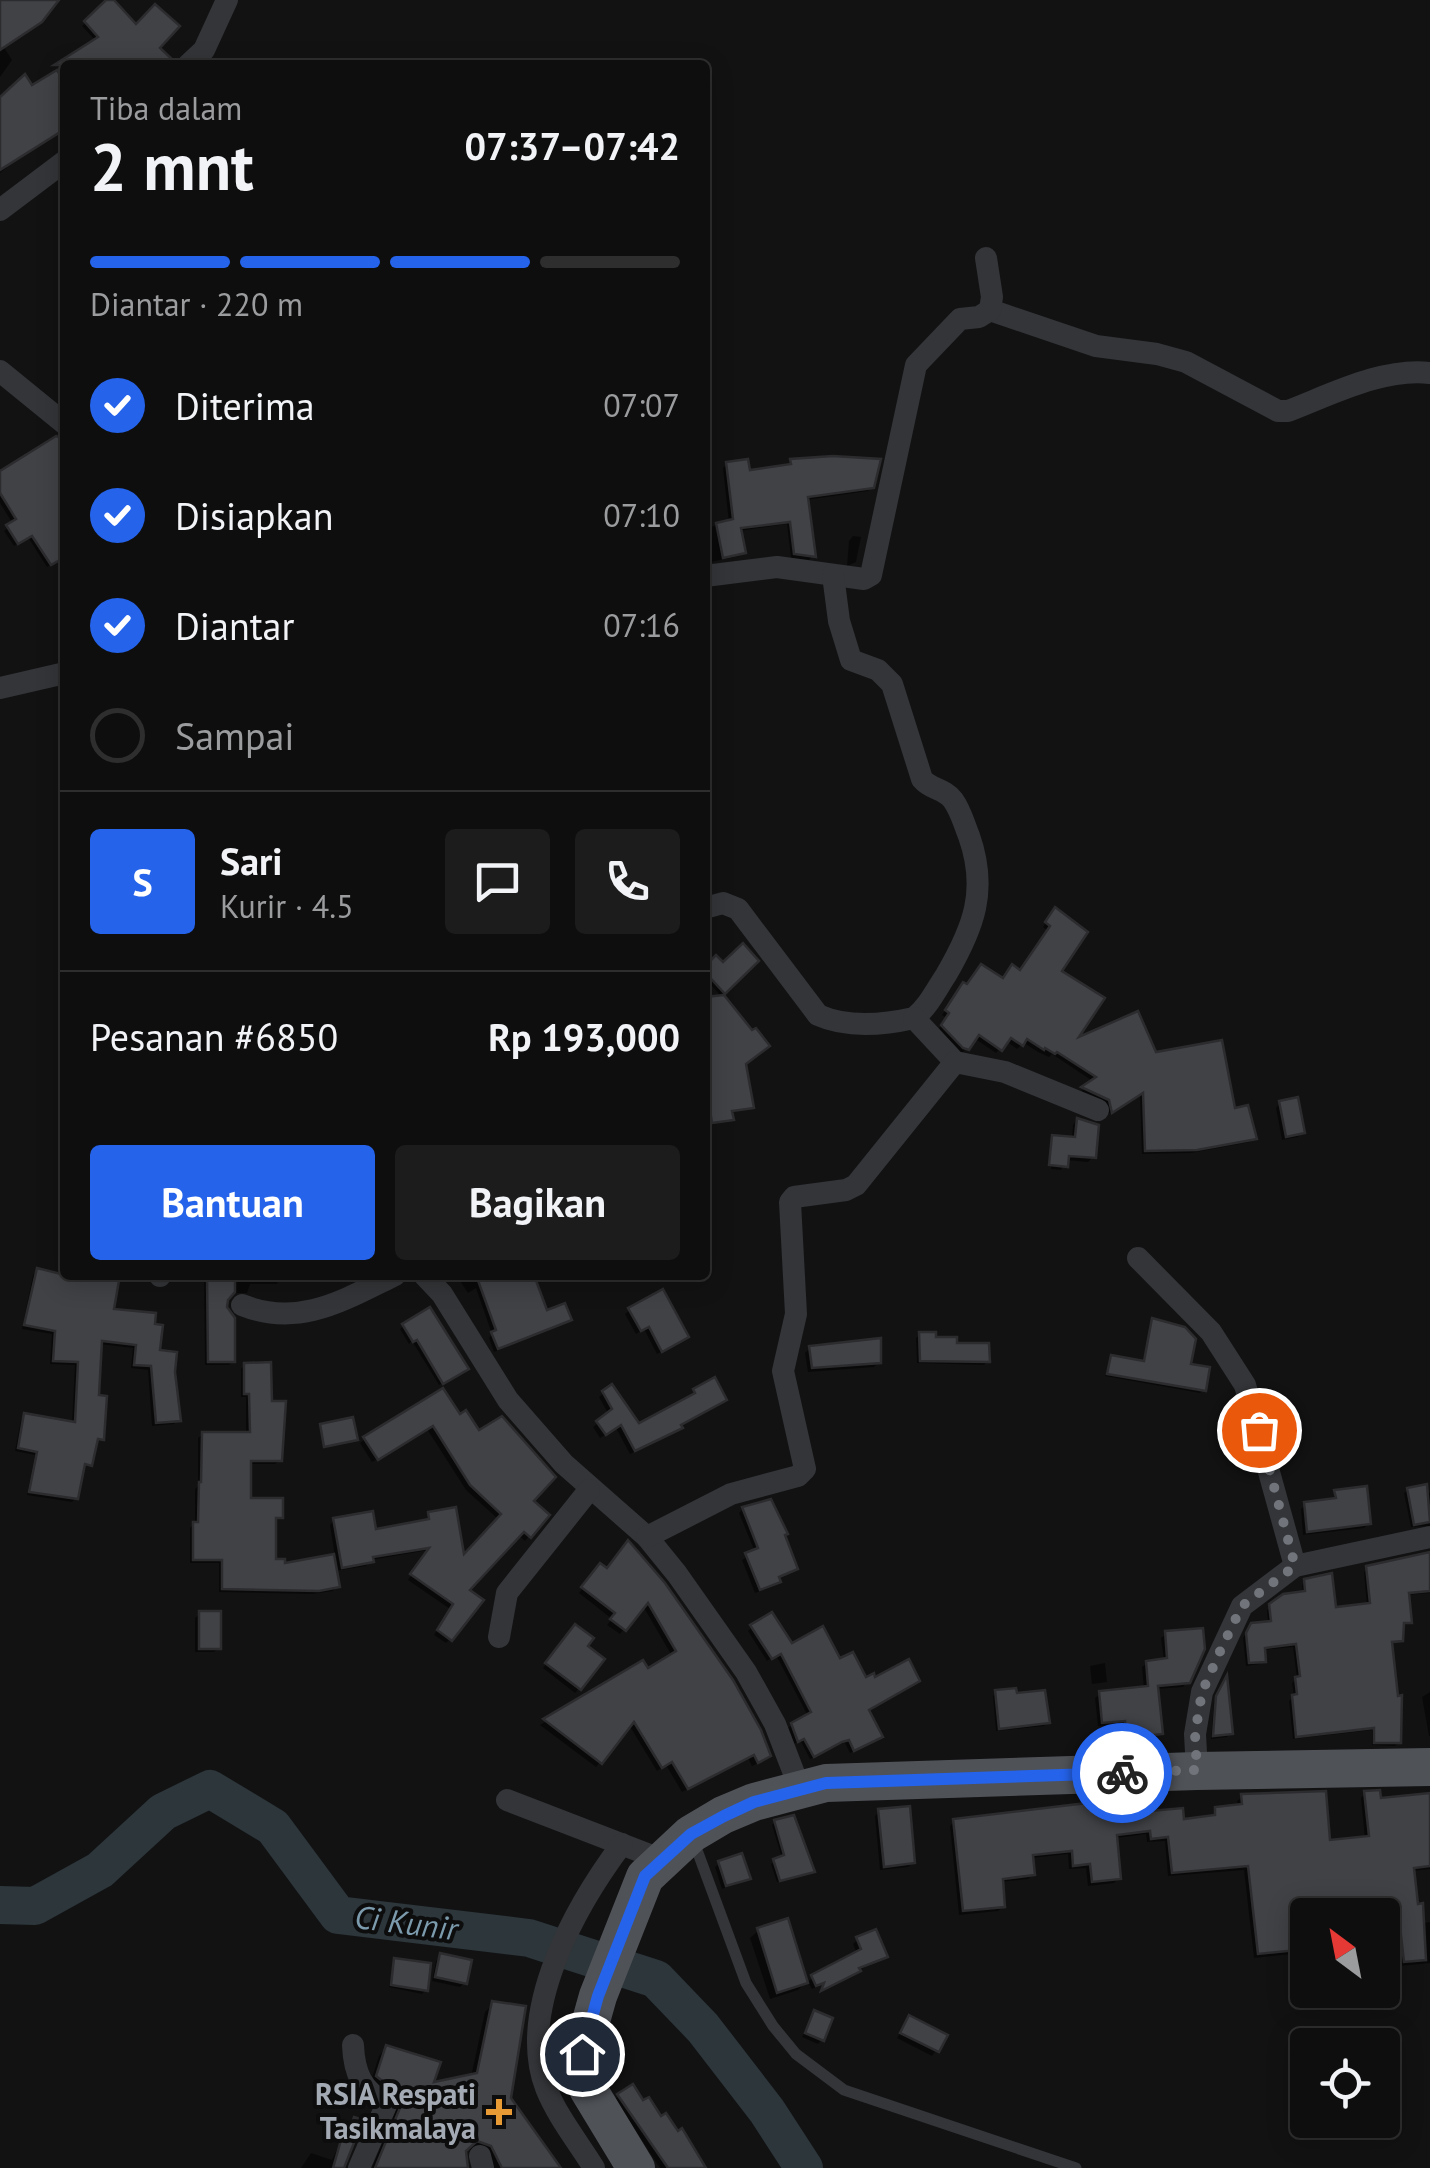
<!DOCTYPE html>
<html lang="id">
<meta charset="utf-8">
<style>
:root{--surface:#0e0e0e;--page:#1c1c1c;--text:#f1f3f6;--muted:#9b9c9e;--line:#2e2e2e;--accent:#2563eb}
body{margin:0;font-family:"PT Sans",sans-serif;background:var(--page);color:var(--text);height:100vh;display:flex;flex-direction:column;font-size:38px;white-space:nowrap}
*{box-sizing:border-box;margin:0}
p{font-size:32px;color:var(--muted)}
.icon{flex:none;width:55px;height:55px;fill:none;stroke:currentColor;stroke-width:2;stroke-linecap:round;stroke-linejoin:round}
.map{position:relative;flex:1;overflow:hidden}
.sheet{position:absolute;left:60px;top:60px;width:650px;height:1220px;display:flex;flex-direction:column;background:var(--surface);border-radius:10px;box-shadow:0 5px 25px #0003,0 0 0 2px var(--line)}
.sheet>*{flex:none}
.needle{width:65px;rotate:328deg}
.fabs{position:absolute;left:1290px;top:1898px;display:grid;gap:20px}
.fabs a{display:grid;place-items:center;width:110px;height:110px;border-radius:10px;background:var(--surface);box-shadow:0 5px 25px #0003,0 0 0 2px var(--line);font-size:50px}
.pin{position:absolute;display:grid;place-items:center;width:85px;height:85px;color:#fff;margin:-42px;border:5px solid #fff;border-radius:50%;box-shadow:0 2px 10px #0007}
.courier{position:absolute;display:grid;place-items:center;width:100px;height:100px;margin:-50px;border:8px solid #2563eb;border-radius:50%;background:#fff;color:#222;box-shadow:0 2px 12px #0007}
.overview em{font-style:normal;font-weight:800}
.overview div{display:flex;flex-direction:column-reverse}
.overview{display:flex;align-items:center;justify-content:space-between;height:170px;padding:0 30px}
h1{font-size:65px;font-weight:800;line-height:75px}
.bar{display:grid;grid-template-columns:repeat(4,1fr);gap:15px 10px;align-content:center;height:120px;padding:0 30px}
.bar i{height:12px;border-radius:8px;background:var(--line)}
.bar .selected{background:var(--accent)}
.bar p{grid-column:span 4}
.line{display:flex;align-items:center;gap:25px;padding:0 30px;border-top:2px solid var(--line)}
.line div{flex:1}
.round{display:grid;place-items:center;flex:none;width:105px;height:105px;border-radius:10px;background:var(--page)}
ol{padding:0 30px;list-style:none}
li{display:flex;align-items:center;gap:30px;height:110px}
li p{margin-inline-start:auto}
li .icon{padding:10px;border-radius:50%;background:var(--accent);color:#fff;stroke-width:4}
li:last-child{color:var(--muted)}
li i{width:55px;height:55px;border:5px solid var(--line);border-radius:50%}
.button{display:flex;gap:20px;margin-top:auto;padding:20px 30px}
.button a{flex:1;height:115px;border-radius:10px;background:var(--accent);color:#fff;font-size:40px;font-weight:800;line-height:115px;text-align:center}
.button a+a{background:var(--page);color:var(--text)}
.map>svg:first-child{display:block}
.shadow{fill:#0007}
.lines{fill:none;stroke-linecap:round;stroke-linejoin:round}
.river{stroke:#2c363b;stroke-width:38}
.building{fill:#414246;stroke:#2c2c2f;stroke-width:2.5}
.lane{stroke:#333538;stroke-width:11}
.street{stroke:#333538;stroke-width:22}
.primary{stroke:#4f5257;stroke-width:38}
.done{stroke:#71757b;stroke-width:10;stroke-dasharray:0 18}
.route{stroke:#2563eb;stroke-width:12}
.poi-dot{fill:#e89b35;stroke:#0d0d0e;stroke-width:4}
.labels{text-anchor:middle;stroke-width:8;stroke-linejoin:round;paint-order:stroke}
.poi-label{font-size:30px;font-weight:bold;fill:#a4aab3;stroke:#0d0d0e;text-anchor:end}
.water-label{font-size:32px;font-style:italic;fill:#7c9bad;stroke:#0d0d0e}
</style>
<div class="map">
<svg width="1430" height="2168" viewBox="0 0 1430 2168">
<rect width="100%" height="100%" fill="#121213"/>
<!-- shadow -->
<g class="shadow">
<path d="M 0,0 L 56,0 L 3,46 L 12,60 L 0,77 Z"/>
<path d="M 111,0 L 156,48 L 152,65 L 65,65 L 65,126 L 9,163 L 10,165 L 0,173 L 0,139 L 31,89 L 60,70 L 58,67 L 61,64 L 96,41 L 82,26 Z"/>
<path d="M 65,441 L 65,556 L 47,567 L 28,537 L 14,546 L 4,531 L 13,524 L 0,503 L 0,474 Z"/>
<path d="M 791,461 L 872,487 L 868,491 L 806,500 L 813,556 L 809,560 L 791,558 L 787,524 L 739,531 L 744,552 L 740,556 L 705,563 L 705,528 L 729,523 L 723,468 L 727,464 L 748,473 L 787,465 Z"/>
<path d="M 853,536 L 861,537 L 856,562 L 847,566 L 849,541 Z"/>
<path d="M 1051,914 L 1058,972 L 1073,1042 L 1155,1055 L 1233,1111 L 1254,1138 L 1250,1142 L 1191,1153 L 1142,1154 L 1140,1094 L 1108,1114 L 1106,1104 L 1080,1092 L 1094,1082 L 1052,1054 L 1049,1057 L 1038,1052 L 1024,1043 L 1017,1049 L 1006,1041 L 996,1053 L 974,1038 L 963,1052 L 958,1052 L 938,1030 L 947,1018 L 942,1015 L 960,989 L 1002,981 L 1020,972 L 1048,931 L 1043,927 Z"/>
<path d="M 755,961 L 720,995 L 705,978 L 705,969 Z"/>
<path d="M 705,1056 L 752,1107 L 730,1113 L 728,1122 L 709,1125 L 708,1119 L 705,1119 Z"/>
<path d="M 1280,1103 L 1302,1133 L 1298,1137 L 1282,1140 L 1276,1108 Z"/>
<path d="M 1077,1120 L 1093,1157 L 1088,1162 L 1066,1160 L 1061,1170 L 1051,1169 L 1054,1139 L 1051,1139 L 1053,1137 L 1072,1139 L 1073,1125 Z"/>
<path d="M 65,1269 L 65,1275 L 118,1275 L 111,1311 L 157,1352 L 173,1372 L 178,1420 L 174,1424 L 152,1426 L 148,1370 L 131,1368 L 133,1348 L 99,1344 L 96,1398 L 102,1438 L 94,1442 L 90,1464 L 82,1468 L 76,1498 L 72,1502 L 27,1495 L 35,1455 L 15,1451 L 21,1420 L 25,1415 L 72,1424 L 75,1365 L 50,1364 L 52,1334 L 22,1329 L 33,1275 L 37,1271 L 64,1275 Z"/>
<path d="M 204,1275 L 281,1275 L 277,1284 L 250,1284 L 247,1293 L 230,1293 L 226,1299 L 232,1361 L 229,1365 L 205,1365 Z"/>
<path d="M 456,1275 L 533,1275 L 546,1313 L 569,1319 L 494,1352 L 489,1338 L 492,1334 L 476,1288 L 468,1293 Z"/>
<path d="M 630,1310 L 681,1341 L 657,1354 L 644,1329 L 636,1334 L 625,1314 Z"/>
<path d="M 1153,1320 L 1188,1366 L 1203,1390 L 1200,1393 L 1105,1376 L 1111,1358 L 1142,1363 Z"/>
<path d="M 404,1326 L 462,1372 L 439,1385 L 412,1341 L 409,1344 L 400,1329 Z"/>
<path d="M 920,1335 L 955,1346 L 987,1361 L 984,1365 L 917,1363 L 916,1338 Z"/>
<path d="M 810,1348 L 879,1362 L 874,1367 L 808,1372 L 805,1353 Z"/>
<path d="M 245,1365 L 269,1403 L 280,1460 L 275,1464 L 249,1464 L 248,1501 L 280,1517 L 273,1521 L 273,1562 L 283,1566 L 335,1557 L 330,1525 L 334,1520 L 374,1532 L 425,1523 L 429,1514 L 462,1559 L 499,1520 L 466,1490 L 427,1429 L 372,1462 L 360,1443 L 365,1439 L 459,1418 L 531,1501 L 547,1515 L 525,1541 L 518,1535 L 466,1590 L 450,1639 L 446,1643 L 434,1635 L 450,1609 L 408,1580 L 429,1550 L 371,1560 L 366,1566 L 335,1571 L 337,1586 L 333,1591 L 312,1594 L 219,1592 L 219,1563 L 190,1563 L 190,1528 L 195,1523 L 195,1489 L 198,1486 L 198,1438 L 203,1434 L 246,1434 L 246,1397 L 241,1397 L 241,1369 Z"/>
<path d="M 714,1381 L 675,1432 L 630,1454 L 616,1428 L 600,1438 L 593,1427 L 609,1415 L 599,1397 L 604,1393 L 638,1427 Z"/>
<path d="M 1408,1490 L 1430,1493 L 1430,1526 L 1411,1527 L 1404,1493 Z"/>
<path d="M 1336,1492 L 1369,1523 L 1364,1528 L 1303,1535 L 1301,1509 L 1306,1504 L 1332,1501 Z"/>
<path d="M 743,1509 L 782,1535 L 795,1568 L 776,1578 L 774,1586 L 755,1593 L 742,1560 L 755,1552 L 739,1513 Z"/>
<path d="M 624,1548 L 768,1756 L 764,1760 L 752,1766 L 748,1758 L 682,1792 L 666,1765 L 657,1771 L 629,1725 L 596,1767 L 540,1725 L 643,1663 L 647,1671 L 672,1656 L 643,1606 L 620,1634 L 607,1625 L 612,1619 L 579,1593 L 596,1571 L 606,1571 Z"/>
<path d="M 1430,1555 L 1430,1593 L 1407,1595 L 1409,1622 L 1401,1626 L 1401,1640 L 1390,1644 L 1399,1742 L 1395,1746 L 1372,1745 L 1372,1730 L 1293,1739 L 1289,1701 L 1294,1697 L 1292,1683 L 1297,1678 L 1293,1647 L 1262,1650 L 1263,1661 L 1260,1664 L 1246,1666 L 1243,1638 L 1248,1630 L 1252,1626 L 1268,1624 L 1267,1610 L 1303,1594 L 1302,1585 L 1305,1582 L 1334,1610 L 1367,1606 L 1364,1572 L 1368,1568 Z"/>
<path d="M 200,1614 L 219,1648 L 214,1652 L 195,1652 L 195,1618 Z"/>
<path d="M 752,1627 L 791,1646 L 839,1662 L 865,1680 L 874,1680 L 866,1710 L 876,1740 L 850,1753 L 845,1743 L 836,1745 L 810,1759 L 800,1740 L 794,1744 L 788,1728 L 808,1716 L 776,1655 L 767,1661 L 748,1631 Z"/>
<path d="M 571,1632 L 584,1646 L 579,1688 L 575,1693 L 543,1668 Z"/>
<path d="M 1166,1634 L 1187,1682 L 1183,1687 L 1156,1689 L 1160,1733 L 1156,1737 L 1123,1741 L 1122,1724 L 1098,1726 L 1095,1698 L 1100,1694 L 1144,1689 L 1142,1667 L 1147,1663 L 1164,1661 L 1161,1638 Z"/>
<path d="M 1105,1663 L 1107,1682 L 1092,1684 L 1090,1666 Z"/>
<path d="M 1225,1680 L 1230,1733 L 1227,1737 L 1211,1739 L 1214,1702 Z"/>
<path d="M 996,1692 L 1047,1723 L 1044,1726 L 996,1731 L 993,1696 Z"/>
<path d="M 1430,1692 L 1430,1736 L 1429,1736 L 1422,1697 Z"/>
<path d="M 1365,1793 L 1379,1801 L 1430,1796 L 1430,1869 L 1412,1871 L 1416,1907 L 1422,1923 L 1430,1922 L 1430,1963 L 1400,1966 L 1395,1922 L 1382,1923 L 1382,1915 L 1308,1915 L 1308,1944 L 1301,1953 L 1254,1958 L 1244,1870 L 1168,1876 L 1165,1841 L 1147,1842 L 1146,1834 L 1115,1838 L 1119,1878 L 1114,1883 L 1088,1886 L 1086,1868 L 1069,1869 L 1068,1854 L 1031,1858 L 1033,1874 L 1028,1879 L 1000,1882 L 1003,1906 L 998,1911 L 959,1915 L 950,1826 L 954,1821 L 1137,1815 L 1181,1822 L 1212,1818 L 1216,1810 L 1238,1807 L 1237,1801 L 1242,1797 L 1328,1842 L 1365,1839 L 1361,1798 Z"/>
<path d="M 879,1811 L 913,1862 L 908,1867 L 880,1870 L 875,1816 Z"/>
<path d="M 775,1822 L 812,1871 L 809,1874 L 777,1882 L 771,1864 L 782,1858 L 772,1825 Z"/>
<path d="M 720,1863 L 748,1878 L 722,1889 L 715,1867 Z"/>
<path d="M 758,1931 L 805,1983 L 798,1990 L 770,1999 L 750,1938 Z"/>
<path d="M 857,1940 L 885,1956 L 820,1992 L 823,1984 L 812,1989 L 808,1982 L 813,1977 L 857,1954 L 853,1944 Z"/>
<path d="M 441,1956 L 465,1982 L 460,1987 L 432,1981 L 436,1961 Z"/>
<path d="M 395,1961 L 426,1990 L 422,1994 L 389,1987 Z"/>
<path d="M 493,2004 L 509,2099 L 558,2168 L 489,2168 L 484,2154 L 466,2148 L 463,2152 L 466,2168 L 372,2168 L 395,2112 L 370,2084 L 379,2056 L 386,2048 L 431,2086 L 471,2077 L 485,2012 Z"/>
<path d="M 814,2013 L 822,2039 L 818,2044 L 802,2037 Z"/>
<path d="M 909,2018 L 945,2036 L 932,2056 L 897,2038 Z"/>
<path d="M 619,2096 L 642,2104 L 704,2168 L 660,2168 L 615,2099 Z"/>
<path d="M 355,2120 L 342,2168 L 301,2168 L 311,2153 L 332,2160 L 347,2128 Z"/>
</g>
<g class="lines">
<!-- river -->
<path class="river" d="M 0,1905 L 35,1906 L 100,1870 L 163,1812 L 210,1789 L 273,1827 L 338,1915 L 529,1938 L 656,1979 L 703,2028 L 767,2111 L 804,2168"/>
</g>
<!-- building -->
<g class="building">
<path d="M 0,0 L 59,0 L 42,22 L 0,50 Z"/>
<path d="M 106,0 L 114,0 L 136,24 L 155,4 L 180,26 L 160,48 L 174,61 L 173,65 L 54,65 L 98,37 L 84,21 Z"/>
<path d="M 57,70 L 65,83 L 65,129 L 0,170 L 0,97 L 25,74 L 32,85 Z"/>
<path d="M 56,436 L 65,439 L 65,557 L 51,565 L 32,536 L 18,544 L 6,525 L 16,519 L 0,493 L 0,471 Z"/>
<path d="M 833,456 L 881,459 L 874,488 L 808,497 L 816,557 L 794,554 L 790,522 L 741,528 L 746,553 L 723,558 L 716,523 L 733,519 L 726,462 L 748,459 L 750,470 L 791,464 L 790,459 Z"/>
<path d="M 1055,907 L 1088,932 L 1062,971 L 1105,998 L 1079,1037 L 1138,1011 L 1156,1052 L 1222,1040 L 1235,1108 L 1248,1105 L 1257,1139 L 1197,1150 L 1145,1151 L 1143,1093 L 1112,1113 L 1109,1100 L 1081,1087 L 1096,1077 L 1057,1052 L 1055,1054 L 1045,1048 L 1044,1050 L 1027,1039 L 1023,1046 L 1011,1038 L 1002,1051 L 979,1035 L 969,1050 L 963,1048 L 941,1025 L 949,1013 L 945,1010 L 963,982 L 967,984 L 981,964 L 1003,978 L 1012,964 L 1020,970 L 1050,926 L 1045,922 Z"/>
<path d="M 743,943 L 759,961 L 725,994 L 705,972 L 705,966 L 716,955 L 723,962 Z"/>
<path d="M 724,995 L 752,1030 L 756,1028 L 770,1046 L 746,1064 L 754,1108 L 732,1111 L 734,1120 L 712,1123 L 711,1117 L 705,1118 L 705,997 Z"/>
<path d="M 1298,1097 L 1305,1133 L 1286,1137 L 1279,1101 Z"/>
<path d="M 1077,1118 L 1099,1125 L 1096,1158 L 1069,1156 L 1068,1167 L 1049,1165 L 1052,1135 L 1075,1137 Z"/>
<path d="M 37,1268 L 65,1275 L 120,1275 L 114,1309 L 156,1313 L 155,1324 L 163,1325 L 160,1350 L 177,1352 L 175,1372 L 181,1421 L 156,1423 L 151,1366 L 134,1365 L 136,1345 L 102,1341 L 99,1395 L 107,1396 L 104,1440 L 98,1439 L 92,1466 L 85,1464 L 78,1499 L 29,1492 L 37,1452 L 18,1448 L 24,1413 L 75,1422 L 78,1362 L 53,1361 L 55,1331 L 24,1325 Z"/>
<path d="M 207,1275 L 235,1275 L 235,1292 L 228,1300 L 227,1307 L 235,1318 L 235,1362 L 208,1362 Z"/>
<path d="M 476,1275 L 534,1275 L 547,1310 L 565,1303 L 572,1320 L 498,1349 L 491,1332 L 496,1330 Z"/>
<path d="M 663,1289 L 689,1337 L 662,1352 L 649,1327 L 641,1331 L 628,1308 Z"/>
<path d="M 430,1307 L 469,1369 L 443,1384 L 417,1340 L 413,1342 L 402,1324 Z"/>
<path d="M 1152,1318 L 1185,1327 L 1196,1339 L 1191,1364 L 1210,1367 L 1206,1391 L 1107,1374 L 1111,1355 L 1144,1361 Z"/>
<path d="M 919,1332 L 936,1332 L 936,1337 L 957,1337 L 957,1343 L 989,1343 L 990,1362 L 920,1361 Z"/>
<path d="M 881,1338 L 881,1363 L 812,1368 L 809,1346 Z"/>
<path d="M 271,1362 L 272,1401 L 286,1401 L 282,1461 L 251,1461 L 251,1498 L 283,1498 L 283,1518 L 276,1518 L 276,1559 L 285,1559 L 285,1563 L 334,1554 L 340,1587 L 319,1591 L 222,1589 L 222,1560 L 193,1560 L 193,1522 L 198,1522 L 199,1482 L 201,1482 L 202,1432 L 250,1432 L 249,1394 L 244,1394 L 244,1363 Z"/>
<path d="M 715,1377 L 727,1400 L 681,1425 L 683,1428 L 635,1451 L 621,1425 L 606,1435 L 596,1421 L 612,1409 L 602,1391 L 612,1384 L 639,1423 L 695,1393 L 693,1389 Z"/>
<path d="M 443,1388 L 460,1414 L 466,1410 L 479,1430 L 502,1416 L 556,1477 L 534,1501 L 550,1515 L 531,1538 L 524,1532 L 470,1590 L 484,1600 L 452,1641 L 437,1630 L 453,1604 L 410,1574 L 429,1548 L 373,1557 L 374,1562 L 342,1568 L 333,1518 L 373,1511 L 376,1529 L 429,1519 L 428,1512 L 456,1507 L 464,1554 L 501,1514 L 470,1485 L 433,1426 L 378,1460 L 363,1437 Z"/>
<path d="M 353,1417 L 358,1440 L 324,1447 L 320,1424 Z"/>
<path d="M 1427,1484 L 1430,1522 L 1414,1525 L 1407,1488 Z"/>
<path d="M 1367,1486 L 1371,1524 L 1307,1532 L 1304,1502 L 1336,1498 L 1334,1490 Z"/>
<path d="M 771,1499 L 788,1534 L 785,1535 L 798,1569 L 779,1577 L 781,1582 L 760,1590 L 745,1553 L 758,1548 L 742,1507 Z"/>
<path d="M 628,1540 L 665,1583 L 733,1680 L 761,1730 L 771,1756 L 758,1763 L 754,1755 L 688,1789 L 672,1762 L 662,1768 L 634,1722 L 602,1764 L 543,1719 L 643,1660 L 648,1668 L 676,1651 L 648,1603 L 626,1631 L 610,1619 L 615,1613 L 581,1587 L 600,1563 L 607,1568 Z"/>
<path d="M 1430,1552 L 1430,1591 L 1409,1593 L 1412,1623 L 1404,1623 L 1403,1641 L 1392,1642 L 1398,1696 L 1402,1695 L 1401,1743 L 1374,1743 L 1374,1728 L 1296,1737 L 1292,1695 L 1297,1694 L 1295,1677 L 1300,1676 L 1296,1644 L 1265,1648 L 1266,1662 L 1249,1663 L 1246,1633 L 1251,1623 L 1271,1621 L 1269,1604 L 1283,1594 L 1305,1591 L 1304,1579 L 1332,1573 L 1336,1607 L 1370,1603 L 1366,1566 Z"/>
<rect x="199" y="1611" width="22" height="38"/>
<path d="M 772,1612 L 792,1643 L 823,1626 L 840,1658 L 853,1652 L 866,1677 L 874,1673 L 875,1677 L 909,1659 L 920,1681 L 869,1710 L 883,1737 L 854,1751 L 849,1740 L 842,1742 L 814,1757 L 804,1739 L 798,1742 L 791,1723 L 811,1712 L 781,1654 L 772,1659 L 750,1625 Z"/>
<path d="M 575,1624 L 594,1638 L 588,1646 L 605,1659 L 581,1690 L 545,1663 Z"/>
<path d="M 1203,1628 L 1205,1649 L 1190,1683 L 1158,1686 L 1163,1734 L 1127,1738 L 1125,1721 L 1102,1723 L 1099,1691 L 1148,1686 L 1146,1661 L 1167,1658 L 1165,1631 Z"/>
<path d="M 1227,1675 L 1233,1734 L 1213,1736 L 1216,1696 Z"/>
<path d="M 1016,1688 L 1017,1693 L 1045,1690 L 1050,1723 L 999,1729 L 995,1690 Z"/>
<path d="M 1380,1790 L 1381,1798 L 1430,1793 L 1430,1866 L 1414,1868 L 1418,1904 L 1423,1903 L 1426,1960 L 1404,1962 L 1399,1918 L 1382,1920 L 1382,1915 L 1305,1915 L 1308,1949 L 1258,1954 L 1248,1866 L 1172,1873 L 1168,1837 L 1151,1839 L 1150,1831 L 1117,1835 L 1121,1879 L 1092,1882 L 1090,1864 L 1073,1866 L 1072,1851 L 1033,1855 L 1035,1875 L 1003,1879 L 1005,1907 L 963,1911 L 953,1819 L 1137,1797 L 1139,1812 L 1183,1808 L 1184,1819 L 1215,1815 L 1215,1807 L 1242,1804 L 1241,1794 L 1326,1791 L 1330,1840 L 1369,1836 L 1364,1791 Z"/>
<path d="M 910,1806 L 915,1863 L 884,1867 L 878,1809 Z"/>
<path d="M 794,1815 L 815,1872 L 780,1881 L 773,1859 L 784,1855 L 774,1820 Z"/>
<path d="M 742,1853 L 751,1879 L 726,1886 L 718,1861 Z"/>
<path d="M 788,1918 L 808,1983 L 777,1993 L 757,1928 Z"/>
<path d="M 876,1929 L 888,1957 L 859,1968 L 861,1971 L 821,1991 L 824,1983 L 816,1986 L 811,1975 L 861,1949 L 856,1937 Z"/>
<path d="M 440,1953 L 472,1960 L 467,1984 L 435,1977 Z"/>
<path d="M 394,1958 L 431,1963 L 428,1991 L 391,1985 Z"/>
<path d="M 492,2001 L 526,2006 L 511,2098 L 561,2168 L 502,2168 L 491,2146 L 477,2141 L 466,2151 L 468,2168 L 375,2168 L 402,2103 L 399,2094 L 376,2076 L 386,2045 L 441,2062 L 434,2082 L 477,2073 Z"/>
<path d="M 814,2010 L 833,2018 L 824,2041 L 805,2033 Z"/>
<path d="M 909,2015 L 948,2035 L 939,2052 L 900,2033 Z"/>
<path d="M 633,2084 L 643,2100 L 649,2097 L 661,2116 L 666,2113 L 678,2131 L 682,2128 L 706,2168 L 668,2168 L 617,2094 Z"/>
<path d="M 354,2117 L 363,2120 L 344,2168 L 333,2168 L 341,2140 L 346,2142 Z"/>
</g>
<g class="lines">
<!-- lane -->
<path class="lane" d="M 694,1842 L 746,1983 L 773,2026 L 796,2054 L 844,2090 L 1076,2168"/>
<!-- street -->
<g class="street">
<path d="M 188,65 L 204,50 L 227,0"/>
<path d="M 0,210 L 65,161"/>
<path d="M 990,310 L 1096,346 L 1157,354 L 1186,362 L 1278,411 L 1288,411 C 1330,395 1384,367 1430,373"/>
<path d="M 0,371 L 65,424"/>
<path d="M 705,576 L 777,567 L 864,579 L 871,575 L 916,365 L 960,319 L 979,317 L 990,310 L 992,297 L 986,258"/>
<path d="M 0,688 L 65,673"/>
<path d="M 705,908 L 723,903 L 738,909 L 818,1015 C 847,1028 883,1025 914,1018 C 928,1007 936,990 946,975 C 974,927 988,890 969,836 C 964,824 961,811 953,800 C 944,788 931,790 922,779 L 892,684 L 878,670 L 851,660 L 839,621 L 833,575"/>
<path d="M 914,1018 L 955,1062"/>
<path d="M 1138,1258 L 1211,1332 L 1245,1385 L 1295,1566"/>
<path d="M 160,1275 L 160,1276"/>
<path d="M 424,1275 L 442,1294 L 508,1400 L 564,1464 L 647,1537 L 677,1574 L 746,1672 L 775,1724 L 800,1789"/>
<path d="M 242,1305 C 299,1328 344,1300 395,1275"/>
<path d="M 647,1537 L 731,1494 L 798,1476 L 805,1469 L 783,1371 L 796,1314 L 790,1202 L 794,1197 L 846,1190 L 856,1185 L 955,1062 L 1005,1072 L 1098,1110"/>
<path d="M 499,1637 L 507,1593 L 589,1490"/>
<path d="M 1197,1771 L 1195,1734 L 1202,1692 L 1242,1606 L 1295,1566 L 1430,1537"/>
<path d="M 507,1800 L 660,1859"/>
<path d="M 353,2045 C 354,2072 362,2092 387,2103 L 359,2168"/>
<path d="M 480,2156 L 483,2168"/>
<path d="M 594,2168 C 578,2142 557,2116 546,2088 C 516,2010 577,1904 622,1844"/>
</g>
<!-- primary -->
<path class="primary" d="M 636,2168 L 588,2089 L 582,2053 L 598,1996 L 645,1877 L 691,1834 L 723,1815 L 754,1802 L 826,1783 L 1197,1771 L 1430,1767"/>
</g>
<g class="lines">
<!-- done -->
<path class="done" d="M 1122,1773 L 1197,1770 L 1195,1734 L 1202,1692 L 1222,1647 L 1242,1606 L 1295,1566 L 1259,1430"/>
<!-- route -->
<path class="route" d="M 582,2054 L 598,1996 L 645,1876 L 691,1834 L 724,1816 L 754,1802 L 826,1783 L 1122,1773"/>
</g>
<!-- markers -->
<path class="poi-dot" d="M494 2097h10v10h10v10h-10v10h-10v-10h-10v-10h10z"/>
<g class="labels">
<!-- poi labels -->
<g class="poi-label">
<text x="476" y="2105">RSIA Respati<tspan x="476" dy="34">Tasikmalaya</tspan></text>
</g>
<!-- water labels -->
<g class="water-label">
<text transform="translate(406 1923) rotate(7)" y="11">Ci Kunir</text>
</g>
</g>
</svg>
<div class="fabs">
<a><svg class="needle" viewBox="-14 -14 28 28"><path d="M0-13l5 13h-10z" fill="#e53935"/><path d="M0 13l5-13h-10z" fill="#9b9c9e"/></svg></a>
<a><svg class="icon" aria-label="locate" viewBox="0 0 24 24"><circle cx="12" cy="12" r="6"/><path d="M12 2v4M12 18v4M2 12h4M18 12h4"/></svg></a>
</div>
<div class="pin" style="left:1259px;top:1430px;background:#ea580c"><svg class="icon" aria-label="bag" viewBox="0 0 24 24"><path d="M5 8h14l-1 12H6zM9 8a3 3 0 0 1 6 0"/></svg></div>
<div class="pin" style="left:582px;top:2054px;background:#1f2937"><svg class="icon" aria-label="home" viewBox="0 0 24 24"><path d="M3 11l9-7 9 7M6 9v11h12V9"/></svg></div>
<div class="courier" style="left:1122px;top:1773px"><svg class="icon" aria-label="bike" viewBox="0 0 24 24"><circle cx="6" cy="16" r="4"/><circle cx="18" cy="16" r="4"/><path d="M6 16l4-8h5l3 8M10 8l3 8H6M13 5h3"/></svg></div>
<section class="sheet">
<div class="overview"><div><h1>2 mnt</h1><p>Tiba dalam</p></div><em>07:37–07:42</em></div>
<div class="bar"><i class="selected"></i><i class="selected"></i><i class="selected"></i><i></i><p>Diantar · 220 m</p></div>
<ol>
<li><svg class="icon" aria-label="check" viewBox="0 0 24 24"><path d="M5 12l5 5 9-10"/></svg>Diterima<p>07:07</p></li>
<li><svg class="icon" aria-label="check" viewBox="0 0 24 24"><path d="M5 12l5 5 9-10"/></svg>Disiapkan<p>07:10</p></li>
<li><svg class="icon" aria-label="check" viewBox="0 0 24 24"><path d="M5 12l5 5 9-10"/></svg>Diantar<p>07:16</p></li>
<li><i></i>Sampai</li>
</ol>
<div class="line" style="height:180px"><b class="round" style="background:var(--accent);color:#fff">S</b><div><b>Sari</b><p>Kurir · 4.5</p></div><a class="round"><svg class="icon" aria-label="chat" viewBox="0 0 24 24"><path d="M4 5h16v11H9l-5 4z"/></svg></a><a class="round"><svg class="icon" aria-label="phone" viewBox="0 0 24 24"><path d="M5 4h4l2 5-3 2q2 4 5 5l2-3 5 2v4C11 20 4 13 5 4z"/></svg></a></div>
<div class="line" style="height:130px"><div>Pesanan #6850</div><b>Rp 193,000</b></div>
<div class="button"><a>Bantuan</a><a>Bagikan</a></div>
</section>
</div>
